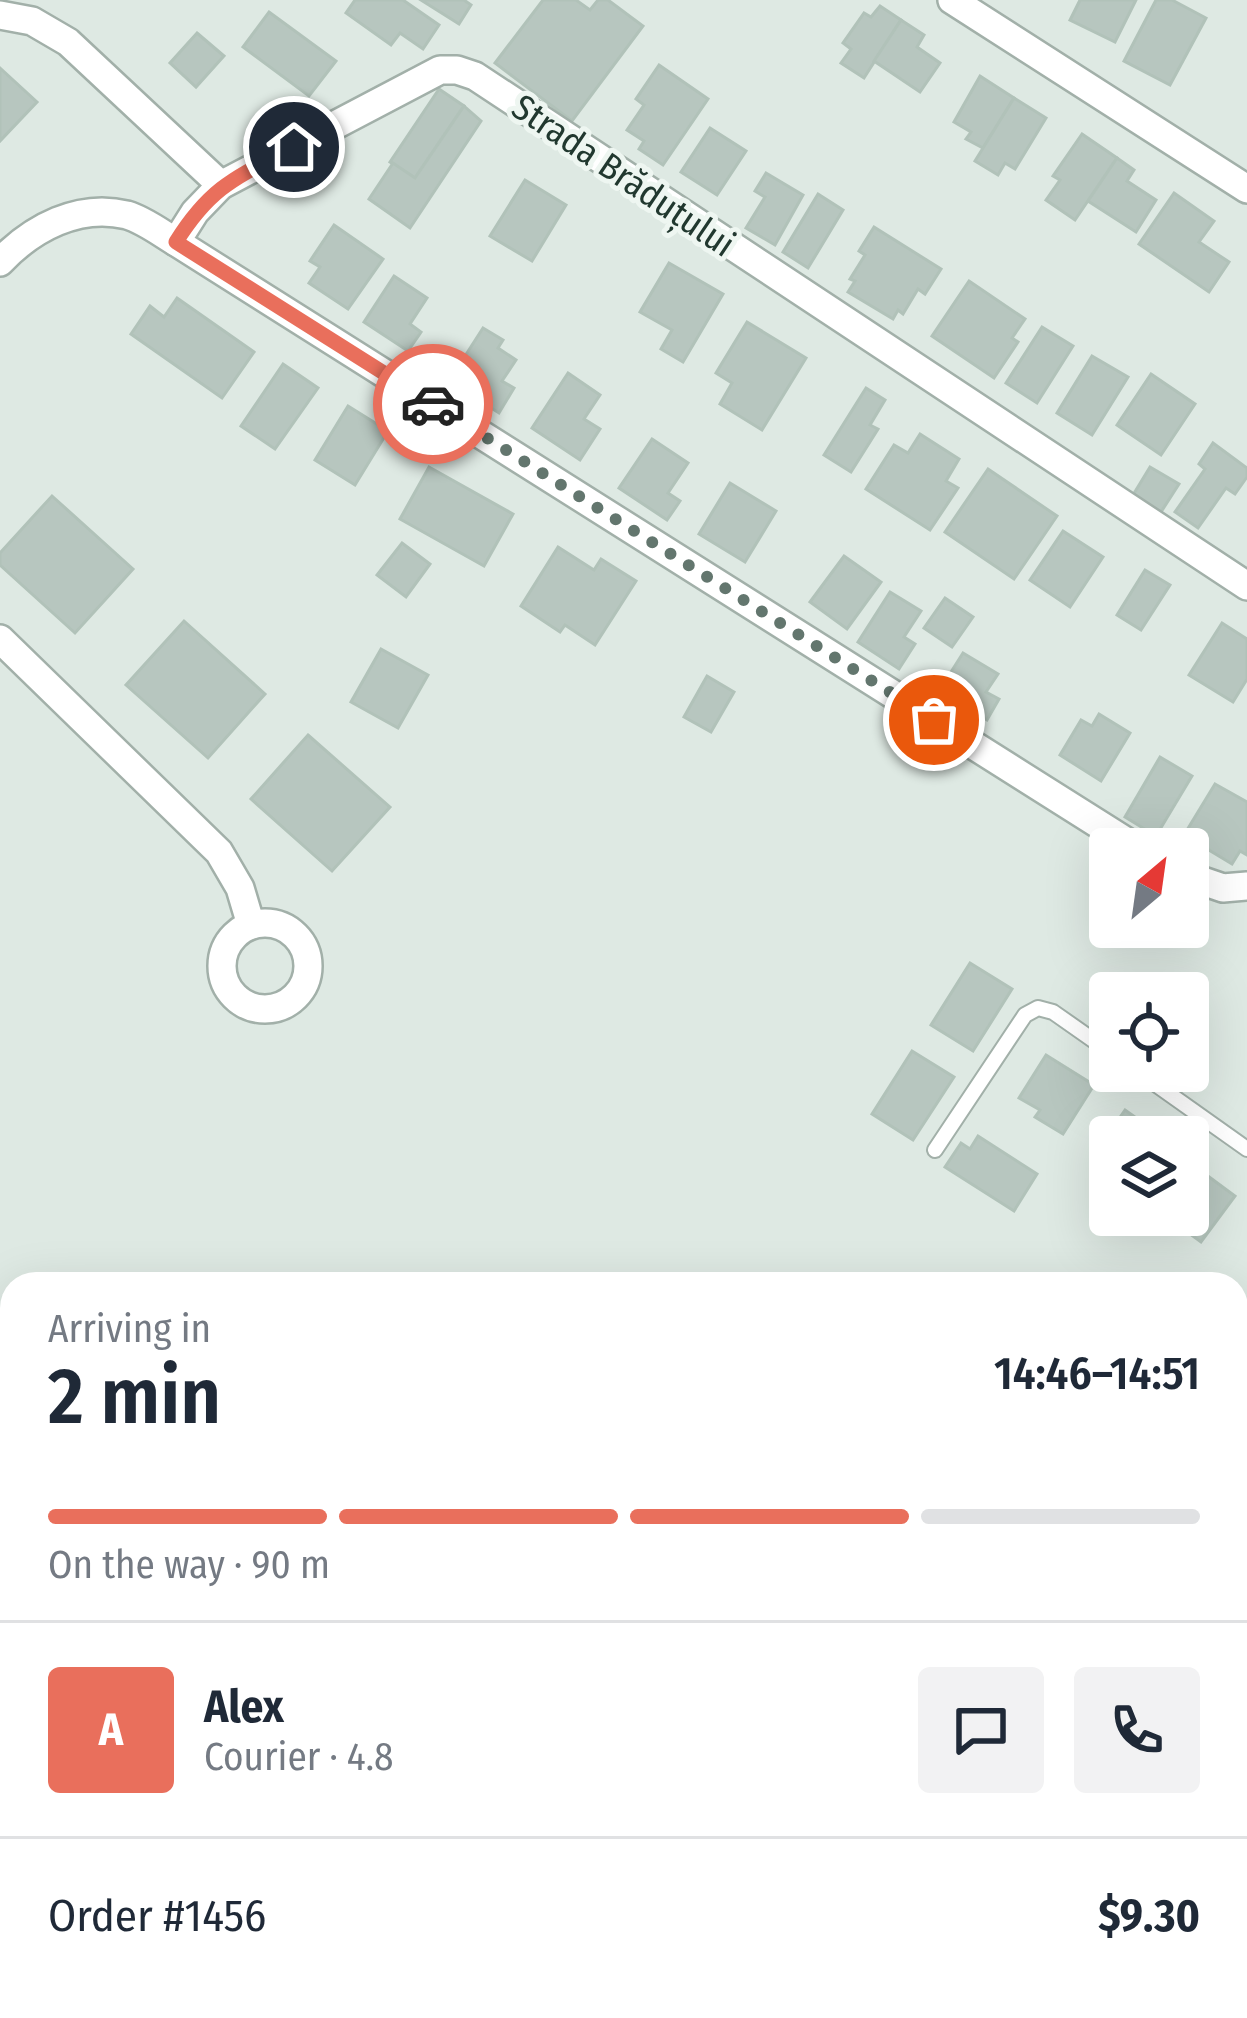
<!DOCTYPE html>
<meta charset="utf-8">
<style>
:root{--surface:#fff;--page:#f2f2f3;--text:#1f2937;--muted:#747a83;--line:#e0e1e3;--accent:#e96f5c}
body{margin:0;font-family:"Fira Sans Condensed",sans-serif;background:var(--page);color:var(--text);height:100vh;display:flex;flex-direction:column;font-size:45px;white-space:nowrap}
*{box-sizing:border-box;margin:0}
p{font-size:39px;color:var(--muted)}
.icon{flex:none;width:66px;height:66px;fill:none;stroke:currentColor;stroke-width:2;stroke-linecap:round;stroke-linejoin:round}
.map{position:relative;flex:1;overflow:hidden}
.sheet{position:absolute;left:0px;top:1272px;width:1248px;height:747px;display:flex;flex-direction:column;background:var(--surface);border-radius:36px 36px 0 0;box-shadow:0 12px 48px #0002}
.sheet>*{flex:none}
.needle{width:78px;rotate:29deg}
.tools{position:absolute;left:1089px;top:828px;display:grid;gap:24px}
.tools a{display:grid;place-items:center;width:120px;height:120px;border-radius:12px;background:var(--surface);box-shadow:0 12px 48px #0002;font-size:60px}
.pin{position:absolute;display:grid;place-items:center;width:102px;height:102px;color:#fff;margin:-51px;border:6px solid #fff;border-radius:50%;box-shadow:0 3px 12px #0007}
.courier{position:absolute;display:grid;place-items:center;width:120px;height:120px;margin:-60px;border:9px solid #e96f5c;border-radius:50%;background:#fff;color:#222;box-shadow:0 3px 15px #0007}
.head em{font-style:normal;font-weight:600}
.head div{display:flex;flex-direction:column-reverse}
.head{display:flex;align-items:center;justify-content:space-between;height:204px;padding:0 48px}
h1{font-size:78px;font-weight:600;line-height:90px}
.bar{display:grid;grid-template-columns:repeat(4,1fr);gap:18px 12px;align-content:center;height:144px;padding:0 48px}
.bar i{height:15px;border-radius:9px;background:var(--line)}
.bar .selected{background:var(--accent)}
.bar p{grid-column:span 4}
.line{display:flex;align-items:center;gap:30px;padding:0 48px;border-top:3px solid var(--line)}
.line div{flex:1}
.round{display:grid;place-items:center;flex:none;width:126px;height:126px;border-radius:12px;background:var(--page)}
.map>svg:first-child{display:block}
.building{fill:#b7c6bf;stroke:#b1c2b9;stroke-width:3}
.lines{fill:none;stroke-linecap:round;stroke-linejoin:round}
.lane-casing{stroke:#a2b0a9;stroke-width:18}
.street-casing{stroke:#a2b0a9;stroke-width:32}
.path{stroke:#81ab99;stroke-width:6;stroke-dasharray:6 9;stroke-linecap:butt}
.lane{stroke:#fff;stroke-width:14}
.street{stroke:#fff;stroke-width:27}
.done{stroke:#63766e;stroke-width:12;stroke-dasharray:0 21.6}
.route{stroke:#e96f5c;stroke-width:15}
.labels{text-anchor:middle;stroke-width:10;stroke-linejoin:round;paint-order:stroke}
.street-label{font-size:36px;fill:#21382f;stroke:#eef6f1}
</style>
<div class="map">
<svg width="1247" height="2018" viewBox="0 0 1247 2018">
<rect width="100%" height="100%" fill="#dee9e3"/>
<!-- building -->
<g class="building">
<path d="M 355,0 L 403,0 L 439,25 L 423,49 L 400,33 L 391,45 L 346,13 Z"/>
<path d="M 421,0 L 464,0 L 471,5 L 459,24 Z"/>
<path d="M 543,0 L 576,0 L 590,10 L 598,0 L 608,0 L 643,26 L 572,121 L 495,63 Z"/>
<path d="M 1080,0 L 1136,0 L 1115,42 L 1070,20 Z"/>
<path d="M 1156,0 L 1172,0 L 1206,18 L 1170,85 L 1124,61 Z"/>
<path d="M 880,6 L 901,20 L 864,78 L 841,63 L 851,49 L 843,43 L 864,13 L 871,17 Z"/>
<path d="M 269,12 L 336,61 L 309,96 L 243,47 Z"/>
<path d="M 901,20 L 924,35 L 917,47 L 940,63 L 920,92 L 874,61 Z"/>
<path d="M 197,33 L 224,56 L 196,87 L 170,63 Z"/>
<path d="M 659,65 L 708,99 L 663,165 L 639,149 L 644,141 L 627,130 L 644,105 L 636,99 Z"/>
<path d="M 0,68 L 37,102 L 0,141 Z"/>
<path d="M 980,76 L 1014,98 L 983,148 L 966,139 L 971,132 L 954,122 Z"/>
<path d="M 439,89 L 464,106 L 415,178 L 390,162 Z"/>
<path d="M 1014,98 L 1046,118 L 1015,169 L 1005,163 L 998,175 L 975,161 Z"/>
<path d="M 464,106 L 481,121 L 410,228 L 369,199 L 393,163 L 415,178 Z"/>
<path d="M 710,128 L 746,151 L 717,195 L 681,172 Z"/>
<path d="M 1082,134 L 1117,158 L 1075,220 L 1046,200 L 1060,180 L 1053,176 Z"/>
<path d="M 1117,158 L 1134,170 L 1127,181 L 1156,200 L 1136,232 L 1088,201 Z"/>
<path d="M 766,173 L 803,195 L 775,245 L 746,228 L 765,197 L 755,191 Z"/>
<path d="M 525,180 L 566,205 L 532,261 L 490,236 Z"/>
<path d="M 1174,193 L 1214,221 L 1199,242 L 1229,262 L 1209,292 L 1139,244 Z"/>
<path d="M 818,194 L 843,210 L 808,268 L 783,252 Z"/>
<path d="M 334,225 L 383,259 L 348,309 L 309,283 L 320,267 L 310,261 Z"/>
<path d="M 874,227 L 941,269 L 925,294 L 918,289 L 903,314 L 898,310 L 893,319 L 848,292 L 855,281 L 850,279 L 865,255 L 859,251 Z"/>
<path d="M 669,263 L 723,294 L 683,362 L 661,349 L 672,330 L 640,312 Z"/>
<path d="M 394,276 L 427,298 L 410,324 L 421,332 L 408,351 L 364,322 Z"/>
<path d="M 969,281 L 1025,319 L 1012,338 L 1018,342 L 994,378 L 932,336 Z"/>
<path d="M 177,298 L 254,352 L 222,398 L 131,334 L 150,306 L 164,317 Z"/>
<path d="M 747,322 L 806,358 L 762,430 L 720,404 L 732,383 L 716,373 Z"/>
<path d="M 1042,327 L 1073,346 L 1037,403 L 1006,383 Z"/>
<path d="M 483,328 L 503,340 L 498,348 L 516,360 L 502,381 L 514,388 L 499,413 L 449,381 Z"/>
<path d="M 1092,356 L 1128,377 L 1092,435 L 1057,413 Z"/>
<path d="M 283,364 L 318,388 L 275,449 L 241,426 Z"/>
<path d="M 568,373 L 600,395 L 584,419 L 600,429 L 580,460 L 532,428 Z"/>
<path d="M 1151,374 L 1195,404 L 1161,455 L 1117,425 Z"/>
<path d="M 866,388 L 885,400 L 870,425 L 878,429 L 851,472 L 824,455 Z"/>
<path d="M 348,406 L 388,431 L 355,485 L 315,460 Z"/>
<path d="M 920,434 L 959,459 L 946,481 L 958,488 L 930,530 L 866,489 L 894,445 L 908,453 Z"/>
<path d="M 652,439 L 688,463 L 668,493 L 680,501 L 667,520 L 619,488 Z"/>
<path d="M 1213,443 L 1247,468 L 1247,477 L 1235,494 L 1226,488 L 1198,528 L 1175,512 L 1205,469 L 1199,464 Z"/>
<path d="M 429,467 L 513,514 L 484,566 L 400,519 Z"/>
<path d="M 1150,467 L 1179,484 L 1161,512 L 1133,495 Z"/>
<path d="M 988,469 L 1057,516 L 1014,579 L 945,532 Z"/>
<path d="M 730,483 L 776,511 L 745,562 L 699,534 Z"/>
<path d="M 52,496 L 133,569 L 75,633 L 0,565 L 0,553 Z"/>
<path d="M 1063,531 L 1103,557 L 1070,607 L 1030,580 Z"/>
<path d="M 402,543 L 430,564 L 406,597 L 377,575 Z"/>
<path d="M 558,547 L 594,570 L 601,559 L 636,581 L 595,645 L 565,625 L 560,632 L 521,606 Z"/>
<path d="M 844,556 L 881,582 L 847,629 L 810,602 Z"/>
<path d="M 1145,570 L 1170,585 L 1141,630 L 1117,615 Z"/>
<path d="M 890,592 L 921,611 L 904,637 L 915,644 L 899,669 L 858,642 Z"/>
<path d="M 945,598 L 973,617 L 952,647 L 924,628 Z"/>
<path d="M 184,621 L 265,694 L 208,758 L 126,685 Z"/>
<path d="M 1222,623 L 1247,639 L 1247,679 L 1233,702 L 1189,675 Z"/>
<path d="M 381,649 L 428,675 L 398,728 L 351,702 Z"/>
<path d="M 963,653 L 998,674 L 986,692 L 999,699 L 987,720 L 939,691 Z"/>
<path d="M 707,676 L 734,692 L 711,732 L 684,717 Z"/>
<path d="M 1099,714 L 1130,733 L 1101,781 L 1060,755 L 1081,720 L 1092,726 Z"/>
<path d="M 308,735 L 390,807 L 332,871 L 251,799 Z"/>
<path d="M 1160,757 L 1192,776 L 1156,836 L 1125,817 Z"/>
<path d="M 1215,784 L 1247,802 L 1247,855 L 1240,851 L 1232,864 L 1184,835 Z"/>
<path d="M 970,963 L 1012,989 L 973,1051 L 931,1025 Z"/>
<path d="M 912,1051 L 954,1077 L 913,1140 L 872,1114 Z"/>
<path d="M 1046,1055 L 1094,1085 L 1063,1134 L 1035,1117 L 1040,1110 L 1019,1098 Z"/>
<path d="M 1125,1110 L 1163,1137 L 1110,1137 L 1110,1171 L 1092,1158 Z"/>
<path d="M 978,1136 L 1037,1174 L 1014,1211 L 945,1167 L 961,1143 L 970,1149 Z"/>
<path d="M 1193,1165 L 1235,1196 L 1201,1242 L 1164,1215 L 1188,1215 L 1188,1171 Z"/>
<path d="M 1236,1313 L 1247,1321 L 1247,1356 L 1236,1349 Z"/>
<path d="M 1236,1496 L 1247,1497 L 1236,1595 Z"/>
<path d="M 0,1738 L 12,1740 L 12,1820 L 0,1816 Z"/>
<path d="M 1236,1829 L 1247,1831 L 1247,1936 L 1236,1933 Z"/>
<path d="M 0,1953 L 12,1956 L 12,2007 L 31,2007 L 28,2018 L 0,2018 Z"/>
<path d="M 215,2007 L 219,2007 L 258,2018 L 212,2018 Z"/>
<path d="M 810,2007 L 904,2007 L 901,2018 L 807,2018 Z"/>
<path d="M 924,2007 L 1018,2007 L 1015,2018 L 921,2018 Z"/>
<path d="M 1053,2007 L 1115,2007 L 1113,2018 L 1050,2018 Z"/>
</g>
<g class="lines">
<!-- lane casing -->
<g class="lane-casing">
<g id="lane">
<path d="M 1137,1071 L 1247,1149"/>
<path d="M 935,1150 L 1025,1015 L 1038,1008 L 1053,1012 L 1110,1052"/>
<path d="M 66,2018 L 70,2007"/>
</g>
</g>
<!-- street casing -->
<g class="street-casing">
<g id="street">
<path d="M 952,0 L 1247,189"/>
<path d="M 0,15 L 32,21 L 68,42 L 221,185"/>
<path d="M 0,262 C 32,228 79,203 127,215 C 144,220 161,233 176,242"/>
<path d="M 0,639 L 219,852 L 240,888 L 251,925"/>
<path d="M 1138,849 L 176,242 L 195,212 L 221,185 L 440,70 L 457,70 L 475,76 L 1247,586"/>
<path d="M 1188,876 L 1223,888 L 1247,886"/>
<circle cx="265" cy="966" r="43"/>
<path d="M 1236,1413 L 1247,1400"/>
<path d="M 1236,1460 L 1247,1462"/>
<path d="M 0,1868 L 12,1870"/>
<path d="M 580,2007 L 622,2018"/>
</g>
</g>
<!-- path -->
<path class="path" d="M 372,2018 L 374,2007"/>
<!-- lane -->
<use href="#lane" class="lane"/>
<!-- street -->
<use href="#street" class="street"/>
</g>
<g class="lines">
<!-- done -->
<path class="done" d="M 433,404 L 934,720"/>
<!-- route -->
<path class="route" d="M 294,147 C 237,177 211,186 176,242 L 433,404"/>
</g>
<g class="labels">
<!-- street labels -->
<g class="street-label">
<text transform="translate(624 175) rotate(34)" y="13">Strada Brăduțului</text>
</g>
</g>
</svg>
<div class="tools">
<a><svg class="needle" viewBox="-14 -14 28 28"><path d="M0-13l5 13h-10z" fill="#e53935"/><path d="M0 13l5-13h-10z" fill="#747a83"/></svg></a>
<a><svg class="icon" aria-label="locate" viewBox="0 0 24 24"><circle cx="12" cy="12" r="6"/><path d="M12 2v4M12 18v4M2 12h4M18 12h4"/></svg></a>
<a><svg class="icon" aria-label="layers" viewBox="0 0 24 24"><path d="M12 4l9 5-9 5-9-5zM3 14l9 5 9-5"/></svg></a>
</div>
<div class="pin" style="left:934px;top:720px;background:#ea580c"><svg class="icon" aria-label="bag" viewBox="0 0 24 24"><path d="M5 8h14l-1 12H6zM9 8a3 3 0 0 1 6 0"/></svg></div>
<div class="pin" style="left:294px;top:147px;background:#1f2937"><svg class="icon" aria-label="home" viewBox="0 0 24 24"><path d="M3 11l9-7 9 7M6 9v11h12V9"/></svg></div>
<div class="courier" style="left:433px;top:404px"><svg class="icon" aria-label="car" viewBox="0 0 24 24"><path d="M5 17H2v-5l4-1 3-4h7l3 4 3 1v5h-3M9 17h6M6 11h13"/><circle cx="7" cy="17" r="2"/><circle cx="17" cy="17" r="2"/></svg></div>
<section class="sheet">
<div class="head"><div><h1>2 min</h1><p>Arriving in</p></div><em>14:46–14:51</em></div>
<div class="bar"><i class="selected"></i><i class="selected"></i><i class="selected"></i><i></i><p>On the way · 90 m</p></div>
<div class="line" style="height:216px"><b class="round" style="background:var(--accent);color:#fff">A</b><div><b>Alex</b><p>Courier · 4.8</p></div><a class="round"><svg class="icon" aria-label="chat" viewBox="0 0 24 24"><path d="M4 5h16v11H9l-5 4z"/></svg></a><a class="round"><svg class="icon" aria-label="phone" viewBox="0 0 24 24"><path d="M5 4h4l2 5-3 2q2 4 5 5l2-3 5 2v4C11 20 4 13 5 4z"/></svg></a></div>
<div class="line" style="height:156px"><div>Order #1456</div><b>$9.30</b></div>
</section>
</div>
